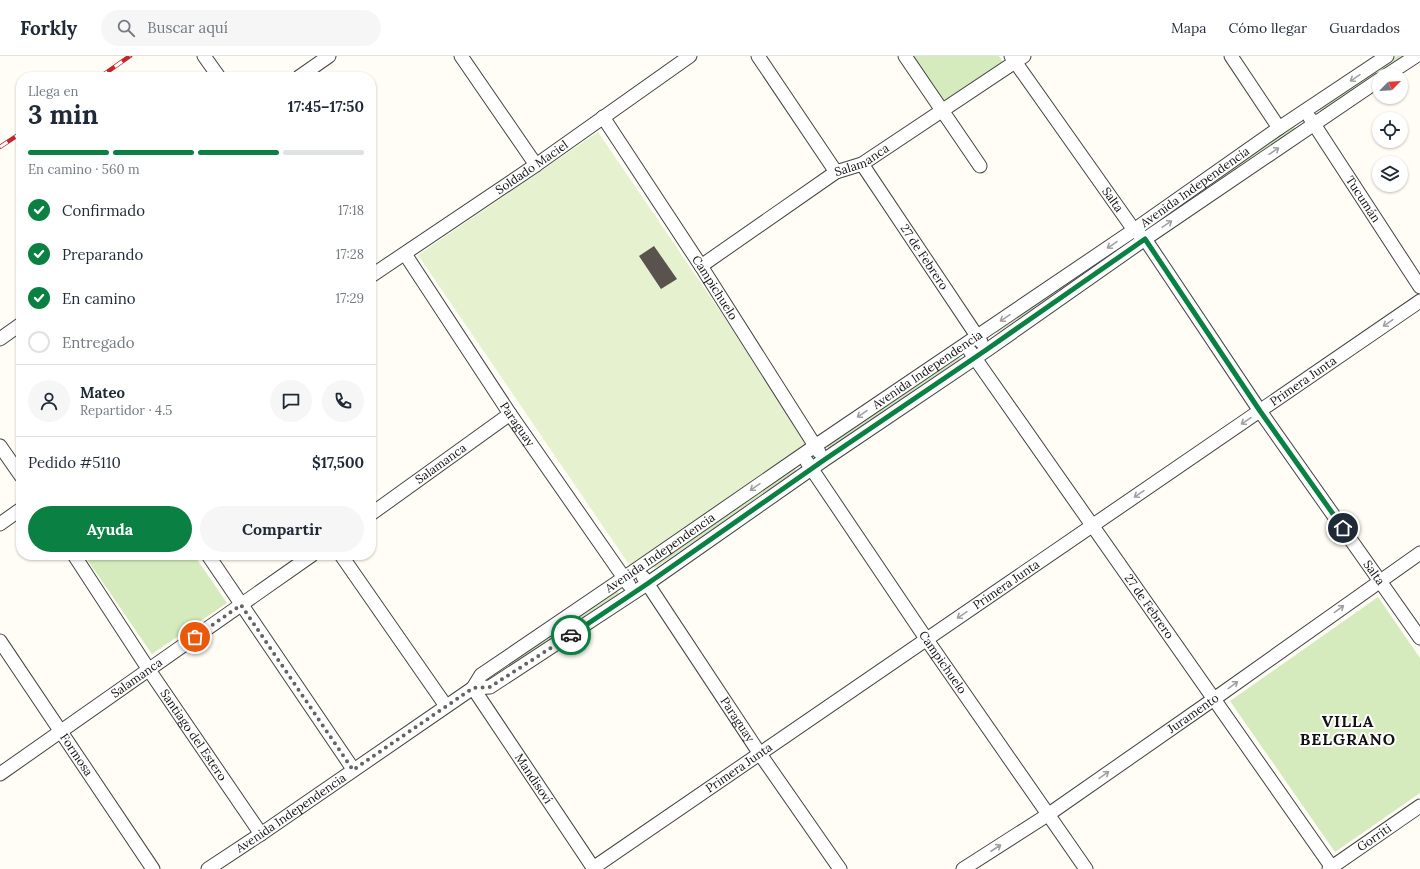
<!DOCTYPE html>
<html lang="es">
<meta charset="utf-8">
<style>
:root{--surface:#fff;--page:#f6f6f7;--text:#1f2937;--muted:#747a83;--line:#e0e1e3;--accent:#0b8043}
body{margin:0;font-family:Lora,serif;background:var(--page);color:var(--text);height:100vh;display:flex;flex-direction:column;font-size:15px;white-space:nowrap}
*{box-sizing:border-box;margin:0}
p{font-size:13px;color:var(--muted)}
.icon{flex:none;width:22px;height:22px;fill:none;stroke:currentColor;stroke-width:2;stroke-linecap:round;stroke-linejoin:round}
.map{position:relative;flex:1;overflow:hidden}
.sheet{position:absolute;left:16px;top:16px;width:360px;height:488px;display:flex;flex-direction:column;background:var(--surface);border-radius:16px;box-shadow:0 1px 3px #0004}
.sheet>*{flex:none}
.needle{width:26px;rotate:66deg}
.fabs{position:absolute;left:1372px;top:12px;display:grid;gap:8px}
.fabs a{display:grid;place-items:center;width:36px;height:36px;border-radius:50%;background:var(--surface);box-shadow:0 1px 3px #0004;font-size:20px}
.pin{position:absolute;display:grid;place-items:center;width:34px;height:34px;color:#fff;margin:-17px;border:2px solid #fff;border-radius:50%;box-shadow:0 1px 4px #0007}
.courier{position:absolute;display:grid;place-items:center;width:40px;height:40px;margin:-20px;border:3px solid #0b8043;border-radius:50%;background:#fff;color:#222;box-shadow:0 1px 5px #0007}
.headline em{font-style:normal;font-weight:700}
.headline div{display:flex;flex-direction:column-reverse}
.headline{display:flex;align-items:center;justify-content:space-between;height:68px;padding:0 12px}
h1{font-size:26px;font-weight:700;line-height:30px}
.bar{display:grid;grid-template-columns:repeat(4,1fr);gap:6px 4px;align-content:center;height:48px;padding:0 12px}
.bar i{height:5px;border-radius:3px;background:var(--line)}
.bar .selected{background:var(--accent)}
.bar p{grid-column:span 4}
.line{display:flex;align-items:center;gap:10px;padding:0 12px;border-top:1px solid var(--line)}
.line div{flex:1}
.round{display:grid;place-items:center;flex:none;width:42px;height:42px;border-radius:21px;background:var(--page)}
ol{padding:0 12px;list-style:none}
li{display:flex;align-items:center;gap:12px;height:44px}
li p{margin-inline-start:auto}
li .icon{padding:4px;border-radius:50%;background:var(--accent);color:#fff;stroke-width:4}
li:last-child{color:var(--muted)}
li i{width:22px;height:22px;border:2px solid var(--line);border-radius:50%}
.cta{display:flex;gap:8px;margin-top:auto;padding:8px 12px}
.cta a{flex:1;height:46px;border-radius:24px;background:var(--accent);color:#fff;font-size:16px;font-weight:700;line-height:46px;text-align:center}
.cta a+a{background:var(--page);color:var(--text)}
header{display:flex;align-items:center;gap:24px;box-sizing:border-box;height:56px;padding:0 20px;background:var(--surface);border-bottom:1px solid var(--line)}
header strong{font-size:19px}
nav{display:flex;gap:22px;margin-inline-start:auto;font-size:14px}
.search{width:280px;height:36px;background:var(--page);display:flex;align-items:center;gap:10px;box-sizing:border-box;padding:0 14px;border-radius:22px;color:var(--muted);font-size:15px}
.map>svg:first-child{display:block}
.green{fill:#d5ebbd}
.pitch{fill:#e6f2cf}
.building{fill:#5a524d}
.lines{fill:none;stroke-linecap:round;stroke-linejoin:round}
.minor-casing{stroke:#444;stroke-width:15}
.minor{stroke:#fff;stroke-width:13}
.rail-casing{stroke:#c4262e;stroke-width:4.5}
.rail{stroke:#fff;stroke-width:3;stroke-dasharray:9;stroke-linecap:butt}
.oneway{stroke:#a0a0a0}
.done{stroke:#646461;stroke-width:4;stroke-dasharray:0 7.2}
.route{stroke:#0b8043;stroke-width:5}
.labels{text-anchor:middle;stroke-width:4;stroke-linejoin:round;paint-order:stroke}
.street-label{font-size:12px;fill:#111;stroke:#fff}
.district-label{font-size:16px;font-weight:bold;letter-spacing:1px;fill:#111;stroke:#fff}
</style>
<header>
<strong>Forkly</strong>
<div class="search"><svg class="icon" aria-label="search" viewBox="0 0 24 24"><circle cx="10" cy="10" r="6"/><path d="M15 15l6 6"/></svg>Buscar aquí</div>
<nav><a>Mapa</a><a>Cómo llegar</a><a>Guardados</a></nav>
</header>
<div class="map">
<svg width="1420" height="813" viewBox="0 0 1420 813">
<rect width="100%" height="100%" fill="#fffdf5"/>
<!-- green -->
<g class="green">
<path d="M 913,0 L 999,0 L 1003,6 L 945,46 Z"/>
<path d="M 1397,0 L 1404,0 L 1321,56 L 1319,52 Z"/>
<path d="M 1294,70 L 1296,73 L 1153,171 L 1151,167 Z"/>
<path d="M 1127,185 L 1129,188 L 997,277 L 995,274 Z"/>
<path d="M 959,301 L 961,304 L 829,393 L 827,390 Z"/>
<path d="M 795,413 L 797,416 L 655,512 L 652,509 Z"/>
<path d="M 84,499 L 194,499 L 227,547 L 152,598 Z"/>
<path d="M 617,534 L 619,538 L 487,626 L 485,623 Z"/>
<path d="M 1378,541 L 1420,602 L 1420,737 L 1335,796 L 1230,645 Z"/>
</g>
<!-- pitch -->
<path class="pitch" d="M 598,76 L 810,387 L 630,510 L 418,199 Z"/>
<!-- building -->
<path class="building" d="M 654,190 L 677,223 L 661,233 L 639,200 Z"/>
<g class="lines">
<!-- minor casing -->
<g class="minor-casing">
<g id="minor">
<path d="M 204,0 L 219,21"/>
<path d="M 461,0 L 536,109"/>
<path d="M 758,0 L 836,116"/>
<path d="M 905,0 L 980,110"/>
<path id="s1" d="M 1011,0 L 1134,174 L 1145,183 L 1260,355 L 1420,582"/>
<path d="M 1231,0 L 1279,72"/>
<path d="M 1387,19 L 1416,0"/>
<path d="M 299,21 L 329,0"/>
<path id="s2" d="M 603,61 L 701,210 L 819,396"/>
<path id="s3" d="M 1310,62 L 1420,231"/>
<path id="s4" d="M 862,108 L 981,286"/>
<path id="s5" d="M 405,198 L 510,358 L 629,529"/>
<path id="s6" d="M 701,210 L 836,116 L 862,108 L 1024,0"/>
<path id="s7" d="M 371,220 L 536,109 L 690,0"/>
<path d="M 0,283 L 21,268"/>
<path id="s8" d="M 970,295 L 1333,813"/>
<path d="M 0,390 L 21,420"/>
<path id="s9" d="M 807,406 L 927,584 L 1086,813"/>
<path id="s10" d="M 371,458 L 510,358"/>
<path d="M 0,468 L 21,453"/>
<path id="s11" d="M 74,499 L 149,614 L 261,778"/>
<path d="M 208,499 L 353,713"/>
<path d="M 341,499 L 446,650"/>
<path id="s12" d="M 643,521 L 760,698 L 840,813"/>
<path id="s13" d="M 0,585 L 153,813"/>
<path d="M 473,632 L 490,631 L 647,528 L 824,404 L 987,294 L 1145,183 L 1379,24"/>
<path id="s14" d="M 473,632 L 594,813"/>
<path id="s15" d="M 0,718 L 312,499"/>
<path id="s16" d="M 593,812 L 1420,245"/>
<path id="s17" d="M 208,813 L 261,778 L 473,632 L 481,619 L 637,513 L 815,390 L 1134,174 L 1279,72 L 1387,0"/>
<path id="s18" d="M 963,813 L 1049,758 L 1214,643 L 1420,497"/>
<path id="s19" d="M 1329,813 L 1420,750"/>
</g>
</g>
<!-- minor -->
<use href="#minor" class="minor"/>
<!-- rail casing -->
<g class="rail-casing">
<g id="rail">
<path d="M 100,21 L 130,0"/>
<path d="M 0,91 L 21,77"/>
</g>
</g>
<!-- rail -->
<use href="#rail" class="rail"/>
</g>
<!-- one-way arrows -->
<defs><path id="oneway-shaft" d="M-6 0H5M1.5-3L5.5 0L1.5 3" fill="none" stroke-width="1.6" stroke-linecap="round" stroke-linejoin="round"/></defs>
<g class="oneway">
<use href="#oneway-shaft" transform="translate(1355 22) rotate(146)"/>
<use href="#oneway-shaft" transform="translate(1274 95) rotate(-34)"/>
<use href="#oneway-shaft" transform="translate(1167 168) rotate(-34)"/>
<use href="#oneway-shaft" transform="translate(1112 189) rotate(146)"/>
<use href="#oneway-shaft" transform="translate(1005 262) rotate(146)"/>
<use href="#oneway-shaft" transform="translate(1388 267) rotate(146)"/>
<use href="#oneway-shaft" transform="translate(862 358) rotate(146)"/>
<use href="#oneway-shaft" transform="translate(1246 365) rotate(146)"/>
<use href="#oneway-shaft" transform="translate(755 431) rotate(145)"/>
<use href="#oneway-shaft" transform="translate(1139 438) rotate(146)"/>
<use href="#oneway-shaft" transform="translate(1339 553) rotate(-36)"/>
<use href="#oneway-shaft" transform="translate(962 559) rotate(146)"/>
<use href="#oneway-shaft" transform="translate(1233 629) rotate(-36)"/>
<use href="#oneway-shaft" transform="translate(1104 719) rotate(-35)"/>
<use href="#oneway-shaft" transform="translate(996 792) rotate(-33)"/>
</g>
<g class="lines">
<!-- done -->
<path class="done" d="M 195,581 L 241,549 L 353,714 L 473,632 L 490,631 L 571,579"/>
<!-- route -->
<path class="route" d="M 571,579 L 647,528 L 824,404 L 986,294 L 1145,183 L 1260,355 L 1343,472"/>
</g>
<g class="labels">
<!-- street labels -->
<g class="street-label">
<text dy="4" stroke="none"><textPath href="#s6" startOffset="193">Salamanca</textPath></text>
<text dy="4" stroke="none"><textPath href="#s7" startOffset="194">Soldado Maciel</textPath></text>
<text dy="4" stroke="none"><textPath href="#s17" startOffset="1201">Avenida Independencia</textPath></text>
<text dy="4" stroke="none"><textPath href="#s3" startOffset="97">Tucumán</textPath></text>
<text dy="4" stroke="none"><textPath href="#s1" startOffset="176">Salta</textPath></text>
<text dy="4" stroke="none"><textPath href="#s4" startOffset="112">27 de Febrero</textPath></text>
<text dy="4" stroke="none"><textPath href="#s2" startOffset="204">Campichuelo</textPath></text>
<text dy="4" stroke="none"><textPath href="#s17" startOffset="877">Avenida Independencia</textPath></text>
<text dy="4" stroke="none"><textPath href="#s16" startOffset="861">Primera Junta</textPath></text>
<text dy="4" stroke="none"><textPath href="#s5" startOffset="204">Paraguay</textPath></text>
<text dy="4" stroke="none"><textPath href="#s10" startOffset="86">Salamanca</textPath></text>
<text dy="4" stroke="none"><textPath href="#s17" startOffset="553">Avenida Independencia</textPath></text>
<text dy="4" stroke="none"><textPath href="#s1" startOffset="632">Salta</textPath></text>
<text dy="4" stroke="none"><textPath href="#s16" startOffset="501">Primera Junta</textPath></text>
<text dy="4" stroke="none"><textPath href="#s8" startOffset="312">27 de Febrero</textPath></text>
<text dy="4" stroke="none"><textPath href="#s9" startOffset="242">Campichuelo</textPath></text>
<text dy="4" stroke="none"><textPath href="#s15" startOffset="167">Salamanca</textPath></text>
<text dy="4" stroke="none"><textPath href="#s18" startOffset="278">Juramento</textPath></text>
<text dy="4" stroke="none"><textPath href="#s12" startOffset="171">Paraguay</textPath></text>
<text dy="4" stroke="none"><textPath href="#s11" startOffset="216">Santiago del Estero</textPath></text>
<text dy="4" stroke="none"><textPath href="#s13" startOffset="137">Formosa</textPath></text>
<text dy="4" stroke="none"><textPath href="#s16" startOffset="177">Primera Junta</textPath></text>
<text dy="4" stroke="none"><textPath href="#s14" startOffset="109">Mandisoví</textPath></text>
<text dy="4" stroke="none"><textPath href="#s17" startOffset="100">Avenida Independencia</textPath></text>
<text dy="4" stroke="none"><textPath href="#s19" startOffset="55">Gorriti</textPath></text>
</g>
<!-- district labels -->
<g class="district-label">
<text x="1348" y="671">VILLA<tspan x="1348" dy="18">BELGRANO</tspan></text>
</g>
</g>
</svg>
<div class="fabs">
<a><svg class="needle" viewBox="-14 -14 28 28"><path d="M0-13l5 13h-10z" fill="#e53935"/><path d="M0 13l5-13h-10z" fill="#747a83"/></svg></a>
<a><svg class="icon" aria-label="locate" viewBox="0 0 24 24"><circle cx="12" cy="12" r="6"/><path d="M12 2v4M12 18v4M2 12h4M18 12h4"/></svg></a>
<a><svg class="icon" aria-label="layers" viewBox="0 0 24 24"><path d="M12 4l9 5-9 5-9-5zM3 14l9 5 9-5"/></svg></a>
</div>
<div class="pin" style="left:195px;top:581px;background:#ea580c"><svg class="icon" aria-label="bag" viewBox="0 0 24 24"><path d="M5 8h14l-1 12H6zM9 8a3 3 0 0 1 6 0"/></svg></div>
<div class="pin" style="left:1343px;top:472px;background:#1f2937"><svg class="icon" aria-label="home" viewBox="0 0 24 24"><path d="M3 11l9-7 9 7M6 9v11h12V9"/></svg></div>
<div class="courier" style="left:571px;top:579px"><svg class="icon" aria-label="car" viewBox="0 0 24 24"><path d="M5 17H2v-5l4-1 3-4h7l3 4 3 1v5h-3M9 17h6M6 11h13"/><circle cx="7" cy="17" r="2"/><circle cx="17" cy="17" r="2"/></svg></div>
<section class="sheet">
<div class="headline"><div><h1>3 min</h1><p>Llega en</p></div><em>17:45–17:50</em></div>
<div class="bar"><i class="selected"></i><i class="selected"></i><i class="selected"></i><i></i><p>En camino · 560 m</p></div>
<ol>
<li><svg class="icon" aria-label="check" viewBox="0 0 24 24"><path d="M5 12l5 5 9-10"/></svg>Confirmado<p>17:18</p></li>
<li><svg class="icon" aria-label="check" viewBox="0 0 24 24"><path d="M5 12l5 5 9-10"/></svg>Preparando<p>17:28</p></li>
<li><svg class="icon" aria-label="check" viewBox="0 0 24 24"><path d="M5 12l5 5 9-10"/></svg>En camino<p>17:29</p></li>
<li><i></i>Entregado</li>
</ol>
<div class="line" style="height:72px"><a class="round"><svg class="icon" aria-label="person" viewBox="0 0 24 24"><circle cx="12" cy="8" r="4"/><path d="M4 21q1-7 8-7t8 7"/></svg></a><div><b>Mateo</b><p>Repartidor · 4.5</p></div><a class="round"><svg class="icon" aria-label="chat" viewBox="0 0 24 24"><path d="M4 5h16v11H9l-5 4z"/></svg></a><a class="round"><svg class="icon" aria-label="phone" viewBox="0 0 24 24"><path d="M5 4h4l2 5-3 2q2 4 5 5l2-3 5 2v4C11 20 4 13 5 4z"/></svg></a></div>
<div class="line" style="height:52px"><div>Pedido #5110</div><b>$17,500</b></div>
<div class="cta"><a>Ayuda</a><a>Compartir</a></div>
</section>
</div>
